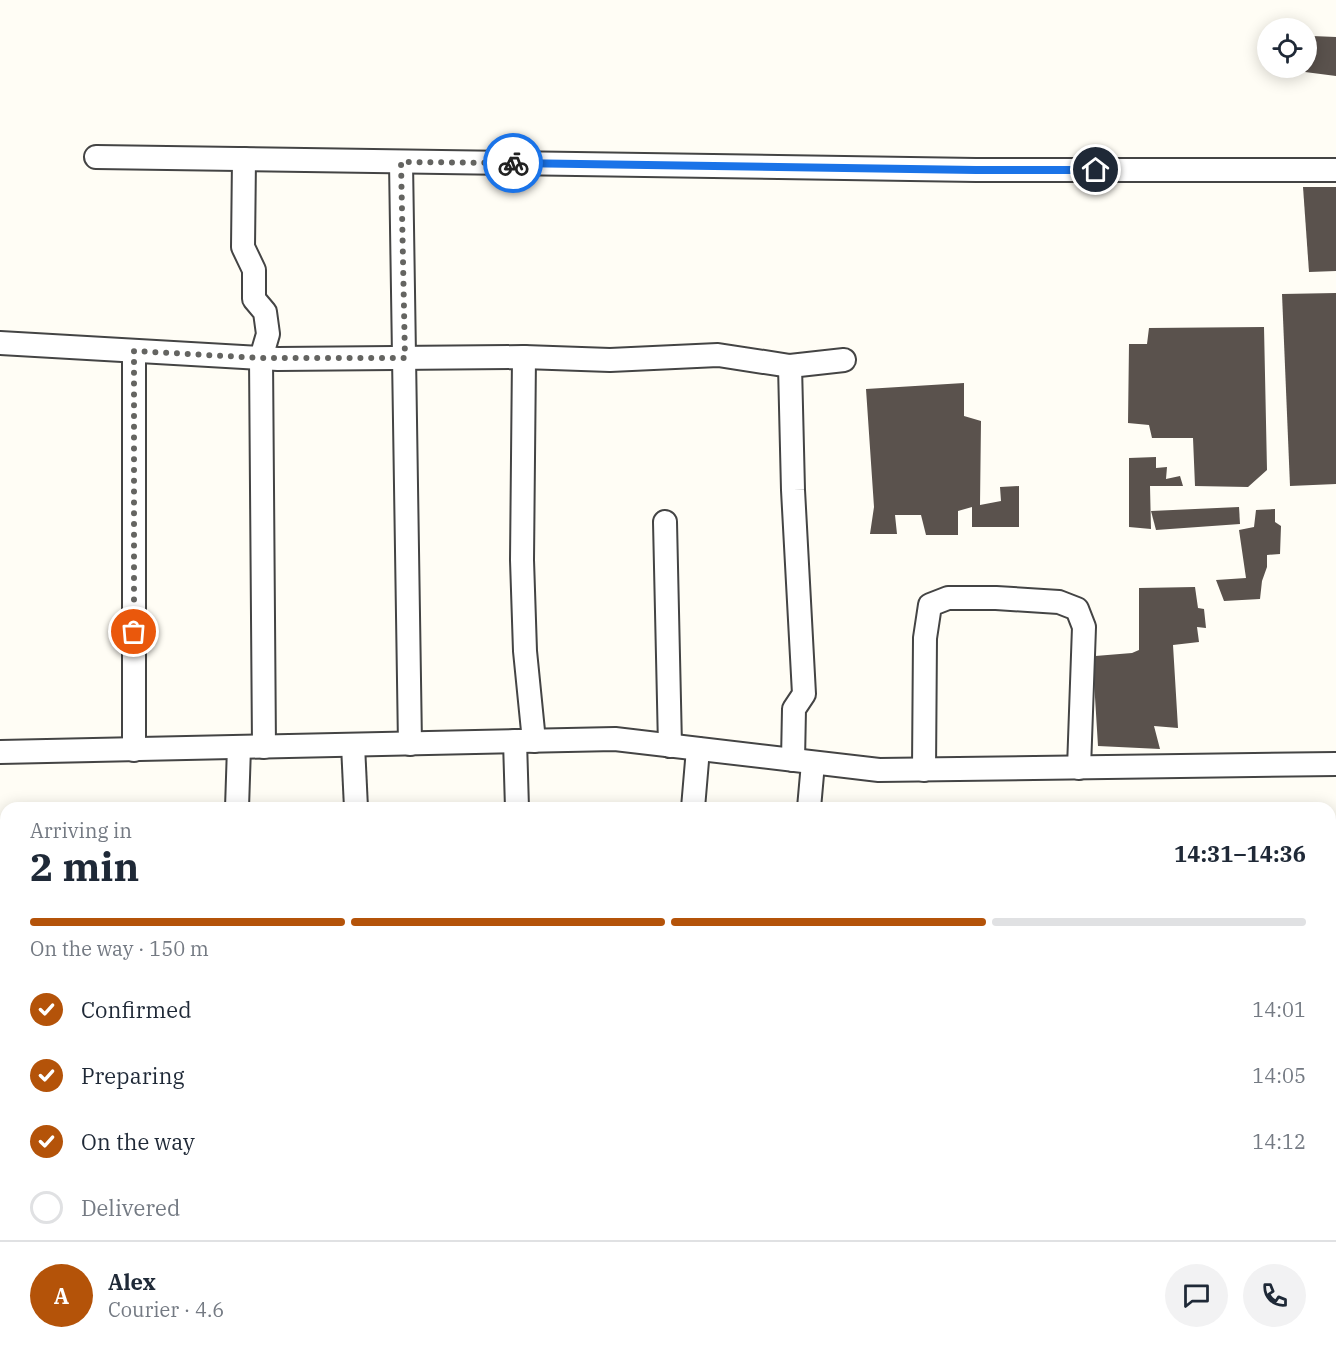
<!DOCTYPE html>
<meta charset="utf-8">
<style>
:root{--surface:#fff;--page:#f2f2f3;--text:#1f2937;--muted:#747a83;--line:#e0e1e3;--accent:#b45309}
body{margin:0;font-family:"IBM Plex Serif",serif;background:var(--page);color:var(--text);height:100vh;display:flex;flex-direction:column;font-size:22px;white-space:nowrap}
*{box-sizing:border-box;margin:0}
p{font-size:20px;color:var(--muted)}
.icon{flex:none;width:33px;height:33px;fill:none;stroke:currentColor;stroke-width:2;stroke-linecap:round;stroke-linejoin:round}
.map{position:relative;flex:1;overflow:hidden}
.side{position:absolute;left:0px;top:802px;width:1336px;height:560px;display:flex;flex-direction:column;background:var(--surface);border-radius:18px 18px 0 0;box-shadow:0 3px 15px #0003}
.side>*{flex:none}
.tools{position:absolute;left:1257px;top:18px;display:grid;gap:12px}
.tools a{display:grid;place-items:center;width:60px;height:60px;border-radius:50%;background:var(--surface);box-shadow:0 3px 15px #0003;font-size:30px}
.pin{position:absolute;display:grid;place-items:center;width:51px;height:51px;color:#fff;margin:-26px;border:3px solid #fff;border-radius:50%;box-shadow:0 2px 6px #0007}
.courier{position:absolute;display:grid;place-items:center;width:60px;height:60px;margin:-30px;border:4px solid #1a73e8;border-radius:50%;background:#fff;color:#222;box-shadow:0 2px 8px #0007}
.head em{font-style:normal;font-weight:700}
.head div{display:flex;flex-direction:column-reverse}
.head{display:flex;align-items:center;justify-content:space-between;height:102px;padding:0 30px}
h1{font-size:39px;font-weight:700;line-height:45px}
.bar{display:grid;grid-template-columns:repeat(4,1fr);gap:9px 6px;align-content:center;height:72px;padding:0 30px}
.bar i{height:8px;border-radius:4px;background:var(--line)}
.bar .current{background:var(--accent)}
.bar p{grid-column:span 4}
.line{display:flex;align-items:center;gap:15px;padding:0 30px;border-top:2px solid var(--line)}
.line div{flex:1}
.round{display:grid;place-items:center;flex:none;width:63px;height:63px;border-radius:32px;background:var(--page)}
ol{padding:0 30px;list-style:none}
li{display:flex;align-items:center;gap:18px;height:66px}
li p{margin-inline-start:auto}
li .icon{padding:6px;border-radius:50%;background:var(--accent);color:#fff;stroke-width:4}
li:last-child{color:var(--muted)}
li i{width:33px;height:33px;border:3px solid var(--line);border-radius:50%}
.map>svg:first-child{display:block}
.building{fill:#5a524d}
.lines{fill:none;stroke-linecap:round;stroke-linejoin:round}
.street-casing{stroke:#444;stroke-width:26}
.secondary-casing{stroke:#333;stroke-width:34}
.street{stroke:#fff;stroke-width:22}
.secondary{stroke:#fff6b0;stroke-width:32}
.done{stroke:#646461;stroke-width:6;stroke-dasharray:0 10.8}
.route{stroke:#1a73e8;stroke-width:8}
</style>
<div class="map">
<svg width="1336" height="1361" viewBox="0 0 1336 1361">
<rect width="100%" height="100%" fill="#fffdf5"/>
<!-- building -->
<g class="building">
<path d="M 1312,36 L 1336,37 L 1336,76 L 1305,72 Z"/>
<path d="M 1303,187 L 1336,187 L 1336,271 L 1309,272 Z"/>
<path d="M 1336,293 L 1336,484 L 1290,486 L 1282,294 Z"/>
<path d="M 1264,327 L 1267,470 L 1248,487 L 1195,486 L 1193,438 L 1152,438 L 1149,425 L 1128,423 L 1129,344 L 1147,344 L 1149,328 Z"/>
<path d="M 964,383 L 964,416 L 981,421 L 980,505 L 1001,501 L 1000,487 L 1019,486 L 1019,527 L 972,527 L 972,507 L 958,511 L 958,535 L 926,535 L 921,515 L 895,515 L 897,534 L 870,534 L 874,507 L 866,389 Z"/>
<path d="M 1156,457 L 1156,468 L 1167,467 L 1166,479 L 1180,476 L 1183,486 L 1150,486 L 1151,529 L 1129,527 L 1129,458 Z"/>
<path d="M 1239,507 L 1240,524 L 1156,530 L 1151,511 Z"/>
<path d="M 1275,509 L 1275,522 L 1281,526 L 1280,554 L 1267,555 L 1267,567 L 1262,581 L 1260,599 L 1224,601 L 1216,580 L 1246,578 L 1239,530 L 1254,527 L 1256,510 Z"/>
<path d="M 1195,587 L 1198,608 L 1204,609 L 1206,628 L 1197,627 L 1199,642 L 1173,645 L 1178,728 L 1154,726 L 1160,749 L 1098,746 L 1094,681 L 1083,657 L 1132,653 L 1139,650 L 1139,588 Z"/>
</g>
<g class="lines">
<!-- street casing -->
<g class="street-casing">
<g id="street">
<path d="M 96,157 L 976,170 L 1336,170"/>
<path d="M 244,159 L 243,247 L 254,270 L 254,299 L 265,312 L 268,334 L 261,358 L 264,747"/>
<path d="M 401,162 L 410,744"/>
<path d="M 0,343 L 278,359 L 524,357 L 610,360 L 718,355 L 790,366"/>
<path d="M 134,351 L 134,750"/>
<path d="M 524,357 L 522,560 L 525,651 L 534,741"/>
<path d="M 665,522 L 670,746"/>
<path d="M 515,741 L 517,808"/>
<path d="M 353,745 L 356,808"/>
<path d="M 0,752 L 615,739 L 879,770 L 1336,764"/>
<path d="M 793,760 L 794,709 L 804,694 L 793,490 L 790,366 L 844,360"/>
<path d="M 924,770 L 925,638 L 930,605 L 948,598 L 996,598 L 1059,602 L 1077,609 L 1084,627 L 1079,768"/>
<path d="M 237,808 L 239,747"/>
<path d="M 693,808 L 698,749"/>
<path d="M 809,808 L 813,763"/>
</g>
</g>
<!-- secondary casing -->
<g class="secondary-casing">
<g id="secondary">
<path d="M 1330,1011 L 1336,1002"/>
<path d="M 1147,1361 L 1149,1356"/>
</g>
</g>
<!-- street -->
<use href="#street" class="street"/>
<!-- secondary -->
<use href="#secondary" class="secondary"/>
</g>
<g class="lines">
<!-- done -->
<path class="done" d="M 134,632 L 134,351 L 261,358 L 405,358 L 401,162 L 513,163"/>
<!-- route -->
<path class="route" d="M 513,163 L 976,170 L 1096,170"/>
</g>
</svg>
<div class="tools">
<a><svg class="icon" aria-label="locate" viewBox="0 0 24 24"><circle cx="12" cy="12" r="6"/><path d="M12 2v4M12 18v4M2 12h4M18 12h4"/></svg></a>
</div>
<div class="pin" style="left:134px;top:632px;background:#ea580c"><svg class="icon" aria-label="bag" viewBox="0 0 24 24"><path d="M5 8h14l-1 12H6zM9 8a3 3 0 0 1 6 0"/></svg></div>
<div class="pin" style="left:1096px;top:170px;background:#1f2937"><svg class="icon" aria-label="home" viewBox="0 0 24 24"><path d="M3 11l9-7 9 7M6 9v11h12V9"/></svg></div>
<div class="courier" style="left:513px;top:163px"><svg class="icon" aria-label="bike" viewBox="0 0 24 24"><circle cx="6" cy="16" r="4"/><circle cx="18" cy="16" r="4"/><path d="M6 16l4-8h5l3 8M10 8l3 8H6M13 5h3"/></svg></div>
<section class="side">
<div class="head"><div><h1>2 min</h1><p>Arriving in</p></div><em>14:31–14:36</em></div>
<div class="bar"><i class="current"></i><i class="current"></i><i class="current"></i><i></i><p>On the way · 150 m</p></div>
<ol>
<li><svg class="icon" aria-label="check" viewBox="0 0 24 24"><path d="M5 12l5 5 9-10"/></svg>Confirmed<p>14:01</p></li>
<li><svg class="icon" aria-label="check" viewBox="0 0 24 24"><path d="M5 12l5 5 9-10"/></svg>Preparing<p>14:05</p></li>
<li><svg class="icon" aria-label="check" viewBox="0 0 24 24"><path d="M5 12l5 5 9-10"/></svg>On the way<p>14:12</p></li>
<li><i></i>Delivered</li>
</ol>
<div class="line" style="height:108px"><b class="round" style="background:var(--accent);color:#fff">A</b><div><b>Alex</b><p>Courier · 4.6</p></div><a class="round"><svg class="icon" aria-label="chat" viewBox="0 0 24 24"><path d="M4 5h16v11H9l-5 4z"/></svg></a><a class="round"><svg class="icon" aria-label="phone" viewBox="0 0 24 24"><path d="M5 4h4l2 5-3 2q2 4 5 5l2-3 5 2v4C11 20 4 13 5 4z"/></svg></a></div>
</section>
</div>
